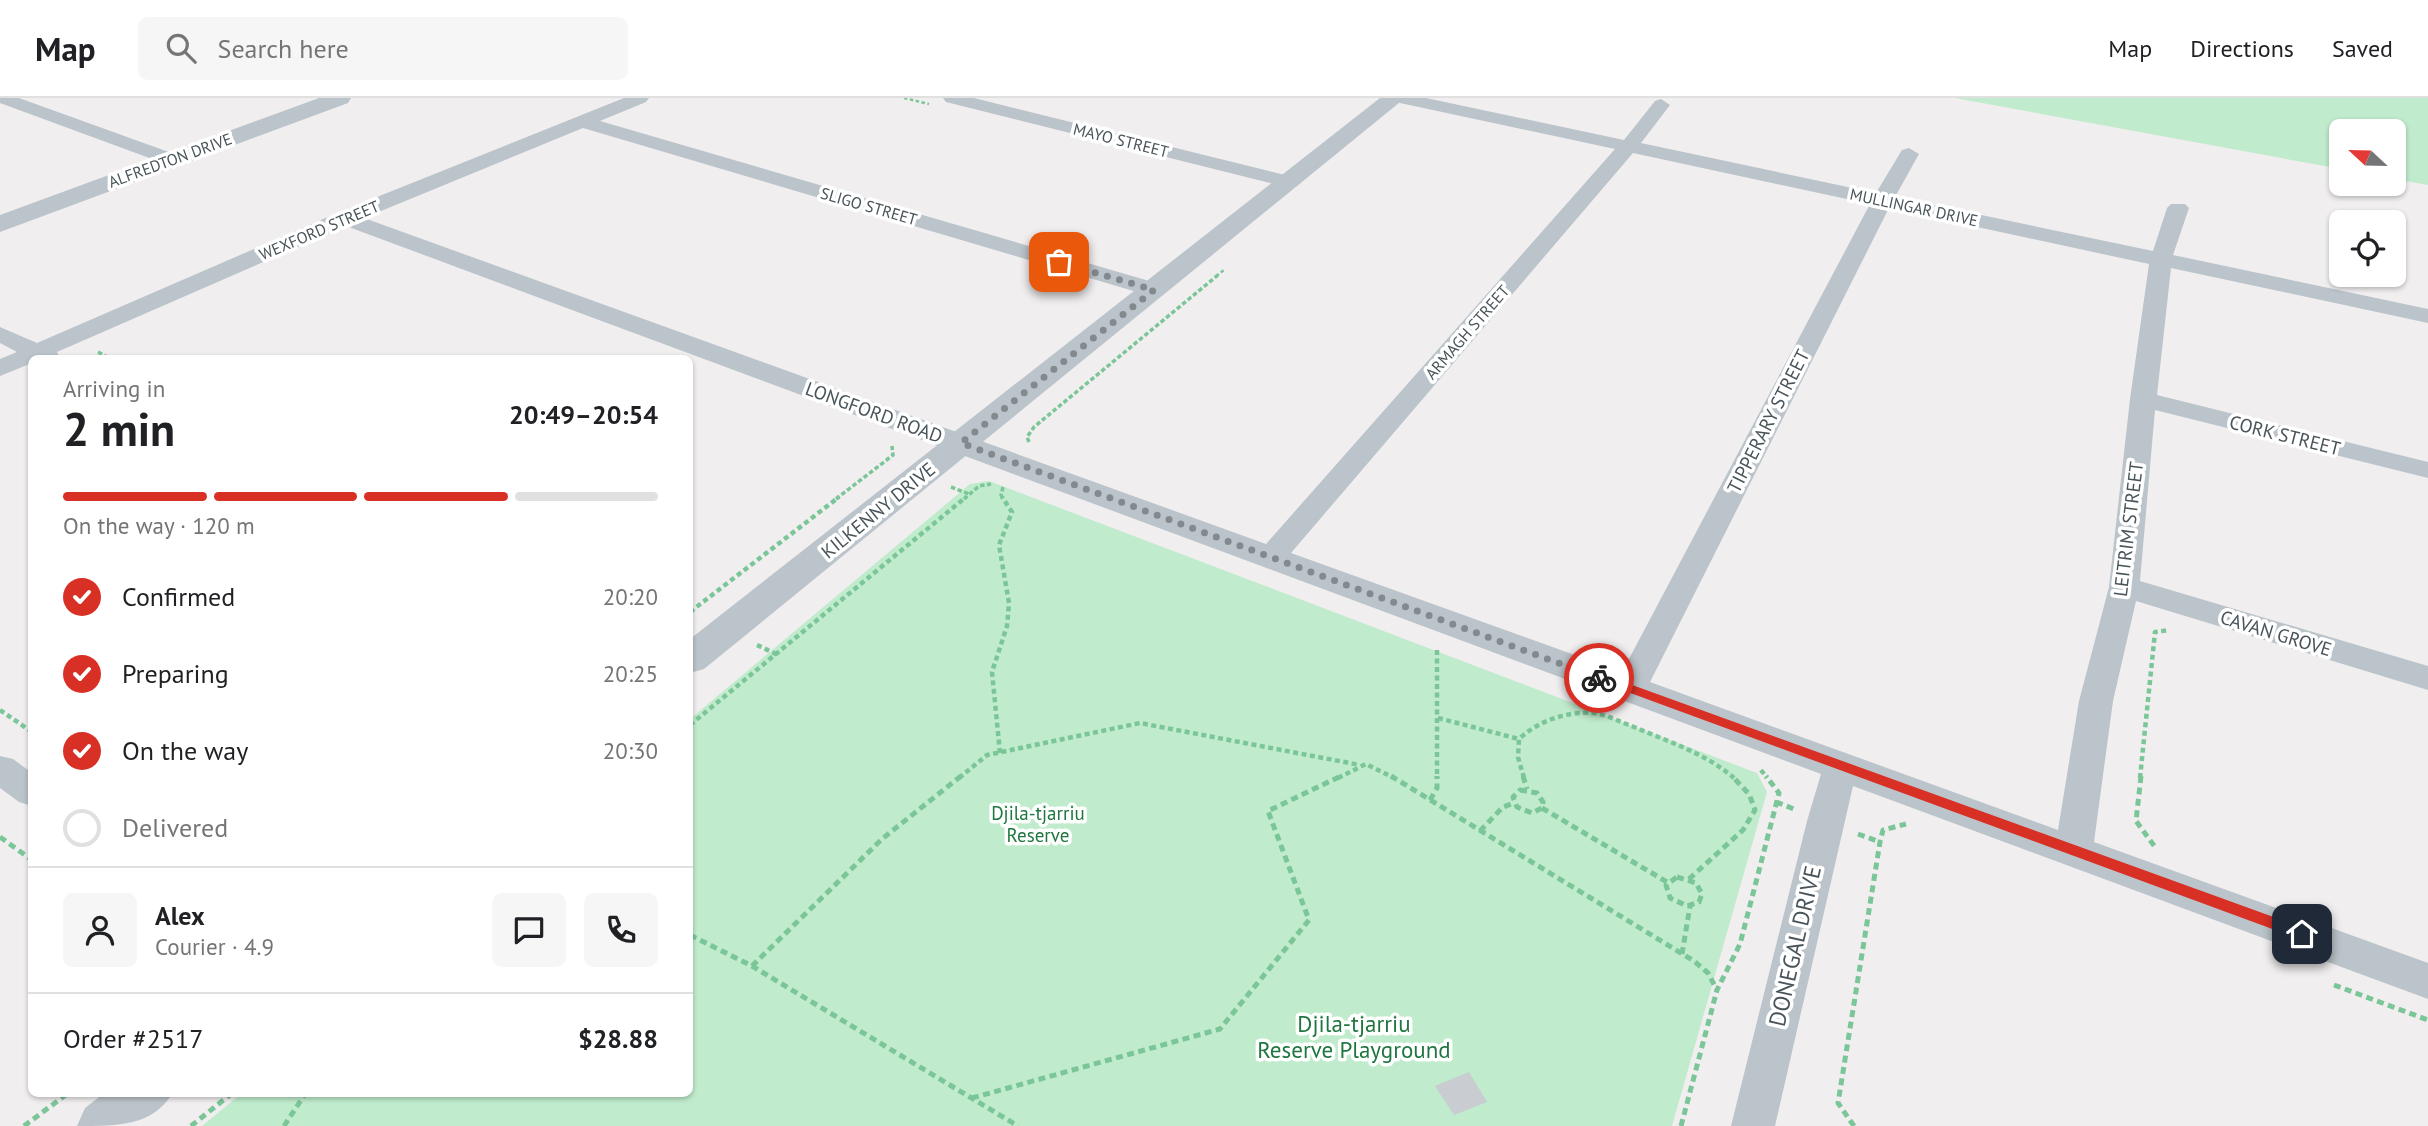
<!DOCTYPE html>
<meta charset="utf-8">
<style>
:root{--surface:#fff;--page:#f6f6f6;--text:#202124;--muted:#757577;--line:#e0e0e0;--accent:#d93025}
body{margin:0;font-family:"PT Sans",sans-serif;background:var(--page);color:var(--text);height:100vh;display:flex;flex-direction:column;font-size:26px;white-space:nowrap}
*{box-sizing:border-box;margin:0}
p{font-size:23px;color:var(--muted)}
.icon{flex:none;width:38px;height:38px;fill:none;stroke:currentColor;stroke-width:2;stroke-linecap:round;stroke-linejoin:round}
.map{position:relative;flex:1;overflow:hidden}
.drawer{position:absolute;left:28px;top:257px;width:665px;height:742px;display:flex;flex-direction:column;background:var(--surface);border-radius:10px;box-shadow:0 2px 5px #0004}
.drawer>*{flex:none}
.needle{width:46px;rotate:292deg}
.fabs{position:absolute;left:2329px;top:21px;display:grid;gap:14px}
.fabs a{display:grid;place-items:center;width:77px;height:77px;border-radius:10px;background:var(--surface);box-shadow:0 2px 5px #0004;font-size:35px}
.pin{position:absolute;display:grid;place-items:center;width:60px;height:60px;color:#fff;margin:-30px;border-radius:14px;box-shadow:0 4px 10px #0006}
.courier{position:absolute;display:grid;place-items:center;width:70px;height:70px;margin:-35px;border:5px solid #d93025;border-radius:50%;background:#fff;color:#222;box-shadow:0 2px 9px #0007}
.headline em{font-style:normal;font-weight:600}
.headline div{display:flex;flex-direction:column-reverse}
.headline{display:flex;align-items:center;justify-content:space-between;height:119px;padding:0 35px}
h1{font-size:46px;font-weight:600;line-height:52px}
.bar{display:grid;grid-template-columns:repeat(4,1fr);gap:10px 7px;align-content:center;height:84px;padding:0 35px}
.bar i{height:9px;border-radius:5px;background:var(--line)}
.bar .selected{background:var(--accent)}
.bar p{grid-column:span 4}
.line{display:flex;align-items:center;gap:18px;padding:0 35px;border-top:2px solid var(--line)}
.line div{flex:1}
.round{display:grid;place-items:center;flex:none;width:74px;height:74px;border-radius:10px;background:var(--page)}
ol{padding:0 35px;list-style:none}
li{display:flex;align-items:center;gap:21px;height:77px}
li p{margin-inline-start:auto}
li .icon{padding:7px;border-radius:50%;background:var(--accent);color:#fff;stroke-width:4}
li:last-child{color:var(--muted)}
li i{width:38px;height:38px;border:4px solid var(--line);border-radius:50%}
header{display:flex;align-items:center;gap:42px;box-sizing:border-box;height:98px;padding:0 35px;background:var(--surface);border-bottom:2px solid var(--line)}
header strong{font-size:33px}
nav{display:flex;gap:38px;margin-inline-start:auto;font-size:24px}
.search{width:490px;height:63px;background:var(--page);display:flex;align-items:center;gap:18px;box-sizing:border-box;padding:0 24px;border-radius:10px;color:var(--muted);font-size:26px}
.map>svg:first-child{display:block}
.green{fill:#c0ebcc}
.building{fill:#c9ccd1}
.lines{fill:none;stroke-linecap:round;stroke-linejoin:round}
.path-far3{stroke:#7bc698;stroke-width:2.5;stroke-dasharray:3.5 2.5;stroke-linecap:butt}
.path-far2{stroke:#7bc698;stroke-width:3.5;stroke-dasharray:4.5 2.5;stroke-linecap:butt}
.path-far1{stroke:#7bc698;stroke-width:4.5;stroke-dasharray:5 3.5;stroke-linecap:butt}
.path{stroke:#7bc698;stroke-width:5;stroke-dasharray:7 4.5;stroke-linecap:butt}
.minor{fill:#bbc4ca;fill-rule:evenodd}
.tertiary{fill:#bbc4ca;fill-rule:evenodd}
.route{fill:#d93025}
.done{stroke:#838a8e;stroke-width:7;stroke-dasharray:0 12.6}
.labels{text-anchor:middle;stroke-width:7;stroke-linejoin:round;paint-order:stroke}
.far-street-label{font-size:16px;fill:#48545a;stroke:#fff}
.street-label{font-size:19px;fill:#48545a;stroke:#fff}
.park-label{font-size:19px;fill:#1f7640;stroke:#fff}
.near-street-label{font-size:23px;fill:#48545a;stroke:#fff}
.near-park-label{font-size:23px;fill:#1f7640;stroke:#fff}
</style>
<header>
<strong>Map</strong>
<div class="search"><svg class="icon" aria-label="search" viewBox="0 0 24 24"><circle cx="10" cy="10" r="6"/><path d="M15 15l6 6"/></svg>Search here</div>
<nav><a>Map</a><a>Directions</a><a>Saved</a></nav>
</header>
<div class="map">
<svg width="2428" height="1028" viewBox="0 0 2428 1028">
<rect width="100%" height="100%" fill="#f1eeef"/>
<!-- green -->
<g class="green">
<path d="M 1955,0 L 2428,0 L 2428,87 L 2394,81 L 2394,33 L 2342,33 L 2341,71 Z"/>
<path d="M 989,383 L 1757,675 L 1767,694 L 1672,1028 L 202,1028 L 241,996 L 690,996 L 690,621 L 970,386 Z"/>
</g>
<!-- building -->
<path class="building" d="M 1469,974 L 1487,1004 L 1454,1017 L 1435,988 Z"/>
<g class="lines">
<!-- path-far3 -->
<g class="path-far3">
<path d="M 904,0 L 929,6"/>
<path d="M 1216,178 L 1224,172"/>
</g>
<!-- path-far2 -->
<g class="path-far2">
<path d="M 98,254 L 111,261"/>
<path d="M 1029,344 L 1027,339 L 1034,329 L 1218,177"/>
<path d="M 951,389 L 969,396"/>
<path d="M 1003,389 L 1001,397 L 1003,401"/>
<path d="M 836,401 L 893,357 L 892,348"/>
<path d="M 964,401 L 979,388 L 991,386"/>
</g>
<!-- path-far1 -->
<g class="path-far1">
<path d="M 690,514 L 839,399"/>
<path d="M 757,547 L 778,557"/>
<path d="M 1437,552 L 1437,680"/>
<path d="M 0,612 L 32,634"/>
<path d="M 1438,620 L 1519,641"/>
<path d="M 690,627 L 966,399"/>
<path d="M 1000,655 L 992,574 L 1007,528 L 1009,505 L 999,447 L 1012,414 L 1002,399"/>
<path d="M 1761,672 L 1767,680"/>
<path d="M 959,680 L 987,657 L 1140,625 L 1360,667"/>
<path d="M 1338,680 L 1366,666 L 1394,680"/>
<path d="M 1524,680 L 1518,659 L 1519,641 C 1538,623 1567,613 1593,615 C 1608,617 1620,624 1634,629 C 1669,644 1705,655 1734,680"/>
<path d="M 2140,680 L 2155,534 L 2169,532"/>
</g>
<!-- path -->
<g class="path">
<path d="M 1391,678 L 1694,863 L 1708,875 L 1717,892"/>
<path d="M 1523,678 L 1527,691"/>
<path d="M 2141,678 L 2136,723 L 2155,749"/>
<path d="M 1520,692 L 1537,695 L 1543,704 L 1542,710 L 1532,715 L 1517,709 L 1513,699 Z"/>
<path d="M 1430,702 L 1437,690 L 1437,678"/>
<path d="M 1776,704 L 1794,711"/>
<path d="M 1542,710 L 1667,784"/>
<path d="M 1480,733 L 1503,709 L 1514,705"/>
<path d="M 1858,736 L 1880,744"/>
<path d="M 0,739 L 32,762"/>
<path d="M 1677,779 L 1696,785 L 1702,796 L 1699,804 L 1687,808 L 1670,800 L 1666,787 Z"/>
<path d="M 1689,781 L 1743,732 L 1755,712 L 1749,696 L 1732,678"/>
<path d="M 690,837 L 752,868 L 1018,1028"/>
<path d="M 1682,856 L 1690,808"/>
<path d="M 752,868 L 882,741 L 961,678"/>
<path d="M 2334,887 L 2428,922"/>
<path d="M 972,1000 L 1220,931 L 1309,822 L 1268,713 L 1341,678"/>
<path d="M 24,1028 L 67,996"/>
<path d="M 191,1028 L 231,996"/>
<path d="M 284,1028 L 305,996"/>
<path d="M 1681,1028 L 1717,892 L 1740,846 L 1779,695 L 1766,678"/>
<path d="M 1854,1028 L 1838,1005 L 1880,744 L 1883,732 L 1906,726"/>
</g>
<!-- minor -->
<g class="minor">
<path d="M 0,0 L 19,0 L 177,57 L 180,61 L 177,65 L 163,65 L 0,5 Z"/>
<path d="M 624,0 L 649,0 L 646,4 L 600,23 L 1163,187 L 1167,192 L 1163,197 L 1147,197 L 583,30 L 364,120 L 1266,446 L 1615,51 L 1400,5 L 1391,0 L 1426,0 L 1624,42 L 1655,3 L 1661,1 L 1670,7 L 1641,45 L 1876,95 L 1902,52 L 1909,50 L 1919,56 L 1895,99 L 2153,153 L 2167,110 L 2171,106 L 2185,106 L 2189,110 L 2173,157 L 2428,211 L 2428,225 L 2171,170 L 2157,297 L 2428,364 L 2428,380 L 2155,312 L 2140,483 L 2428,568 L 2428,592 L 2136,503 L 2113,603 L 2094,744 L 2428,865 L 2428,901 L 1853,688 L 1775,1028 L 1731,1028 L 1807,723 L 1821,676 L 346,128 L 57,254 L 61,261 L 32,261 L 32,265 L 0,278 L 0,261 L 17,254 L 0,245 L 0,229 L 37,245 L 337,115 ZM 1633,55 L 1870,106 L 1622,574 L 1291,455 ZM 1889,110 L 2149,166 L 2130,301 L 2109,489 L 2079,603 L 2058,732 L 1650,584 Z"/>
<path d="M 943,0 L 974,0 L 1297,80 L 1300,84 L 1297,88 L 1290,90 L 946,4 Z"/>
<path d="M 0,658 L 13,661 L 32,675 L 32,708 L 19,704 L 0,690 Z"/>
</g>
<!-- tertiary -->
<g class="tertiary">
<path d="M 319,0 L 351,0 L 348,5 L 0,134 L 0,117 Z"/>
<path d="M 1380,0 L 1405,0 L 704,571 L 690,575 L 690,541 Z"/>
<path d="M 103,996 L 172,996 C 152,1028 119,1028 77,1028 L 85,1010 Z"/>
</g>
</g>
<!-- route -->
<path class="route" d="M 1599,575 L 2307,831 L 2309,836 L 2307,840 L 2297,840 L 1595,582 L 1595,577 Z"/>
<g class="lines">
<!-- done -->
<path class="done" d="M 1059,164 L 1154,192 L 961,345 L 1599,580"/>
</g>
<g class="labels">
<!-- far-street labels -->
<g class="far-street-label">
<text transform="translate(1121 42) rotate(14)" y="6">MAYO STREET</text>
<text transform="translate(170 62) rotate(-20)" y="6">ALFREDTON DRIVE</text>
<text transform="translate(869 108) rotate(16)" y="6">SLIGO STREET</text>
<text transform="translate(1914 109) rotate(12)" y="6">MULLINGAR DRIVE</text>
<text transform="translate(319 132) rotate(-23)" y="6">WEXFORD STREET</text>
<text transform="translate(1467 234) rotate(-49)" y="6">ARMAGH STREET</text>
</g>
<!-- street labels -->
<g class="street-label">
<text transform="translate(874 314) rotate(20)" y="7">LONGFORD ROAD</text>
<text transform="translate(1768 323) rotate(-63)" y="7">TIPPERARY STREET</text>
<text transform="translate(2285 337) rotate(14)" y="7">CORK STREET</text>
<text transform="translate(878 412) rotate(-39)" y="7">KILKENNY DRIVE</text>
<text transform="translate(2128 431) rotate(-83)" y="7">LEITRIM STREET</text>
<text transform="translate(2276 535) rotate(17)" y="7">CAVAN GROVE</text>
</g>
<!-- park labels -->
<g class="park-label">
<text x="1038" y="722">Djila-tjarriu<tspan x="1038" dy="22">Reserve</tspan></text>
</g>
<!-- near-street labels -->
<g class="near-street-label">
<text transform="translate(1795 848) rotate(-77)" y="8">DONEGAL DRIVE</text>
</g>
<!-- near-park labels -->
<g class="near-park-label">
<text x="1354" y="934">Djila-tjarriu<tspan x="1354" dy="26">Reserve Playground</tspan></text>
</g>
</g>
</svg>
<div class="fabs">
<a><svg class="needle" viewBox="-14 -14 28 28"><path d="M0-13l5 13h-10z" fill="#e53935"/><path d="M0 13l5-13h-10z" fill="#757577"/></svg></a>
<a><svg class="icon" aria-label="locate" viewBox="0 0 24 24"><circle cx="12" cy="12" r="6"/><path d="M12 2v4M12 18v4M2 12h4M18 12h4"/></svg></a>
</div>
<div class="pin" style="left:1059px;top:164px;background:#ea580c"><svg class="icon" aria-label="bag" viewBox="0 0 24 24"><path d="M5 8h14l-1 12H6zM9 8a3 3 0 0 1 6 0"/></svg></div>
<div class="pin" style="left:2302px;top:836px;background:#1f2937"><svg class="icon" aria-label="home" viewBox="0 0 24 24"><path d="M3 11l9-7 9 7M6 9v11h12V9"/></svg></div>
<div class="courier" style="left:1599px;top:580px"><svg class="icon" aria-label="bike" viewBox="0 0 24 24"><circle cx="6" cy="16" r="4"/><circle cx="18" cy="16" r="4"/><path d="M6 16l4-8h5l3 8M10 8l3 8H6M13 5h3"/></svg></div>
<section class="drawer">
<div class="headline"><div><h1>2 min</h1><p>Arriving in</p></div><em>20:49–20:54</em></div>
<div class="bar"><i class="selected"></i><i class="selected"></i><i class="selected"></i><i></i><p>On the way · 120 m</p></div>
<ol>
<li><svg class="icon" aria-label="check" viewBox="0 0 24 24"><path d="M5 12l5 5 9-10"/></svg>Confirmed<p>20:20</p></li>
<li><svg class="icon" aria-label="check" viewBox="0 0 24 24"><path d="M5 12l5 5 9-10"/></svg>Preparing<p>20:25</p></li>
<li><svg class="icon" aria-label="check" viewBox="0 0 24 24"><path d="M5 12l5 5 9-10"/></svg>On the way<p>20:30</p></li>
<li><i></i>Delivered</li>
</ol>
<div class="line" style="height:126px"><a class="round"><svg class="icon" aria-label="person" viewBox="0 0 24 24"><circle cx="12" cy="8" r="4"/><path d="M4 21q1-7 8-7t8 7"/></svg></a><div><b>Alex</b><p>Courier · 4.9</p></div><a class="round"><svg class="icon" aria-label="chat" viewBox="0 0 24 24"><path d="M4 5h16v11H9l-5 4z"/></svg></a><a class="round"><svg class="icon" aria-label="phone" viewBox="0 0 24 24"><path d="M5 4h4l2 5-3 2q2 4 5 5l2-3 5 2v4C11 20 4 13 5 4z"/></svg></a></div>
<div class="line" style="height:91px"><div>Order #2517</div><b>$28.88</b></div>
</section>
</div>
